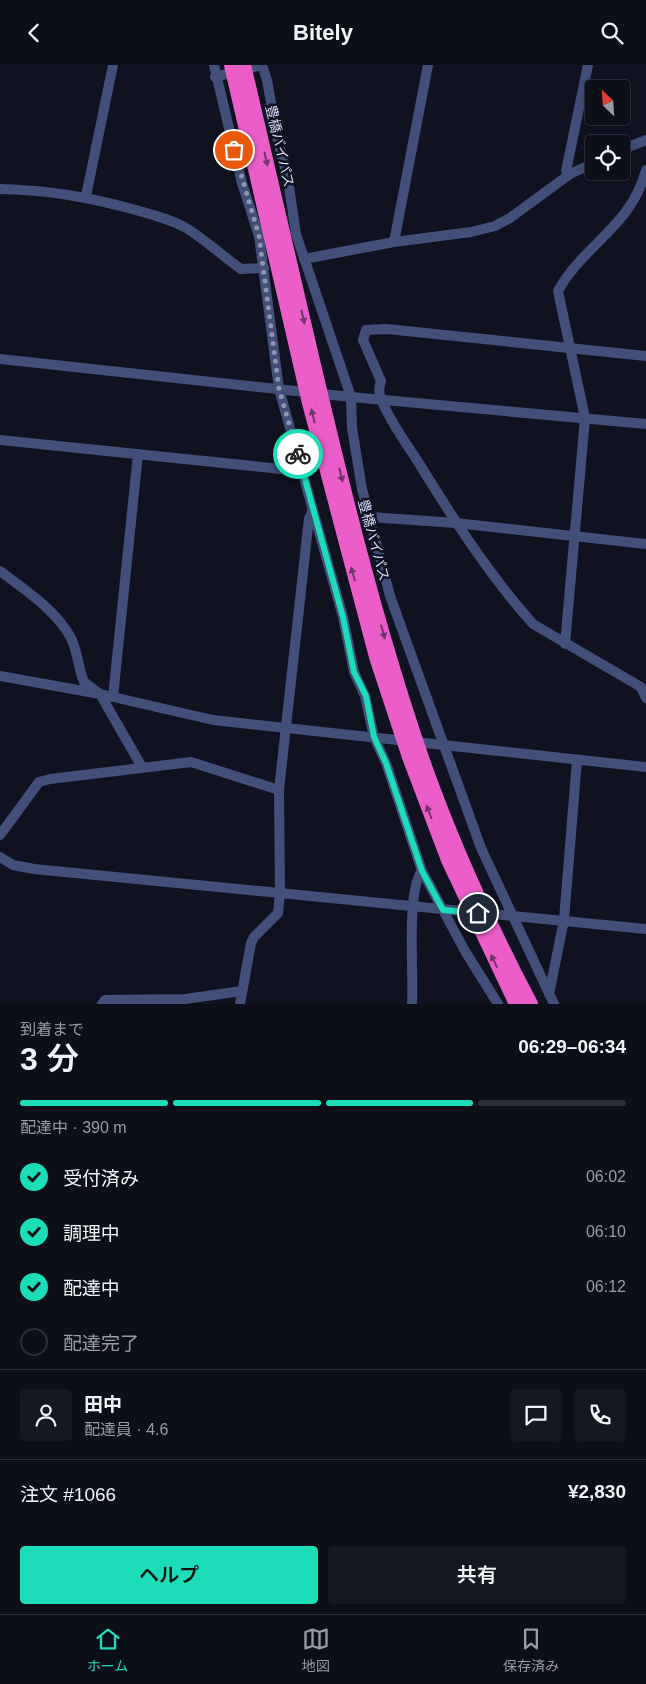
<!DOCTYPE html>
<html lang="ja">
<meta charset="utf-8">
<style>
:root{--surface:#0c0e18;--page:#151721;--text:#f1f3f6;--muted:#9a9ca2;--line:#2c2e37;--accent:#1cddb8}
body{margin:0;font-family:Helvetica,"Noto Sans JP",sans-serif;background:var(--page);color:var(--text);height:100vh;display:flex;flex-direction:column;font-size:19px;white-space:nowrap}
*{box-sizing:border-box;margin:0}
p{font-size:16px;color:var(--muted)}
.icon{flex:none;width:28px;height:28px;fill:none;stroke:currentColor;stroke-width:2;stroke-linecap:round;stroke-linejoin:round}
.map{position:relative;height:939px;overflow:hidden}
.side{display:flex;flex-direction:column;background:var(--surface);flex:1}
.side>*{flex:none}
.needle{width:32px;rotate:335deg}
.fabs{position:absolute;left:585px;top:15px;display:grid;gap:10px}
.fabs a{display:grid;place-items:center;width:45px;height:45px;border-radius:5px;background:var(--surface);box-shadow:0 2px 12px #0003,0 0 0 1px var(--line);font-size:25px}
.pin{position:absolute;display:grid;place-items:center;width:42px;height:42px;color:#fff;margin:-21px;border:2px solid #fff;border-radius:50%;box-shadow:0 1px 5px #0007}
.courier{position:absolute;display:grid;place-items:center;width:50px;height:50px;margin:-25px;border:4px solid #1cddb8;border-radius:50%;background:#fff;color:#222;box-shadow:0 1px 6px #0007}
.head em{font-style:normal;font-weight:600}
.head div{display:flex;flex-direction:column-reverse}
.head{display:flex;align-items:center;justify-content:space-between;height:85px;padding:0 20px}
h1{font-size:32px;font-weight:600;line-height:38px}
.bar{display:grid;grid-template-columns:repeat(4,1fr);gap:8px 5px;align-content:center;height:60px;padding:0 20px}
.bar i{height:6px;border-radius:4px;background:var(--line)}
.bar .active{background:var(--accent)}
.bar p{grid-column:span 4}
.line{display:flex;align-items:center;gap:12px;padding:0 20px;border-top:1px solid var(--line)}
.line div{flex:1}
.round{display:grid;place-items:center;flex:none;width:52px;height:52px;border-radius:5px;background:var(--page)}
ol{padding:0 20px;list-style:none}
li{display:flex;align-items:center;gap:15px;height:55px}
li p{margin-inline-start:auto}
li .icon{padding:5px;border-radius:50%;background:var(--accent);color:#111;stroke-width:4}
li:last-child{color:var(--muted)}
li i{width:28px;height:28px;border:2px solid var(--line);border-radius:50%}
.primary-button{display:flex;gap:10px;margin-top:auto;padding:10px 20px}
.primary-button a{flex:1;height:58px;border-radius:5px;background:var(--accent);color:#111;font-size:20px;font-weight:600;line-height:58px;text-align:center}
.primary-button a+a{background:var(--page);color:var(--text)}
header{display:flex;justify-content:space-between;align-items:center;height:65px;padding:0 20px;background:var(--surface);font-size:22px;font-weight:600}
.dock{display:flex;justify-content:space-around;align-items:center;height:70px;border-top:1px solid var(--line);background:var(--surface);font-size:14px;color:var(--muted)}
.dock a{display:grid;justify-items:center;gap:2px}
.dock .active{color:var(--accent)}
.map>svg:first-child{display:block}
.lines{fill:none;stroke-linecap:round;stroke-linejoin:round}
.minor{stroke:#414f79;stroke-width:10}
.highway{stroke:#eb5eca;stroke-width:14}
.oneway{fill:#73346c}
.done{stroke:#8f95ae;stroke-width:5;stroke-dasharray:0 9}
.route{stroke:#1cddb8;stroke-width:6}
.labels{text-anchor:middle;stroke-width:5;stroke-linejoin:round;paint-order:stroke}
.street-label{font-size:14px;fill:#d4dbfa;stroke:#101220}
</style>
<header><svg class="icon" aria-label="back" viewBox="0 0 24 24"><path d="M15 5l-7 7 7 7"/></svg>Bitely<svg class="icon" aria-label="search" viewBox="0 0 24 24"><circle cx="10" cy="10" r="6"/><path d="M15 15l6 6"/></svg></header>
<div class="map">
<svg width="646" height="939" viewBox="0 0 646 939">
<rect width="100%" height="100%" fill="#101220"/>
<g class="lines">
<!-- minor -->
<g class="minor">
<path d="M 214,0 L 242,118 L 259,171 L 279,324 L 343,552 L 354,607 L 365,631 L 374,672 L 386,698 L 422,806 L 465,886 L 498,939"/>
<path d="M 262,0 L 267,15 L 277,71 L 288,115 L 296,169 L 351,332 L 352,363 L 362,424 L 390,531 L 481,783 L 554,939"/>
<path d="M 215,12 L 262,0"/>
<path d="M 621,85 L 646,75"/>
<path d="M 570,109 L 566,106 L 588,0"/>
<path d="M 0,124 C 49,125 88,132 136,145 C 152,150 171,154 186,163 C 206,175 222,191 241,204 L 264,203"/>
<path d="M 86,131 L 113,0"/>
<path d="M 394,177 L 428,0"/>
<path d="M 304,194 L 394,177 L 471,167 L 495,161 L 510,153 L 570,109 L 594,98"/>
<path d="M 646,291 L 387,264 L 366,265 L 363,275 L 381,316 C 379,322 378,327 381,334 C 390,357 407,379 420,400 C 454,455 490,511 533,559 L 641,622 L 646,633"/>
<path d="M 0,294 L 351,332 L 646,359"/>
<path d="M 0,375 L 291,405 L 302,403"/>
<path d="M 370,452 L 456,458 L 646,479"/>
<path d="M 0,506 C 25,525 56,545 71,573 C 78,587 78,603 84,617 L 100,629 L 142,702"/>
<path d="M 565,579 L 585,353 L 558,226 C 584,179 631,162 646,105"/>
<path d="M 0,611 L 100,629 L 213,655 L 646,702"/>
<path d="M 113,632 L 138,389"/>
<path d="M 0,770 L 39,717 L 50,714 L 191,697 L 279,725"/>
<path d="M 0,792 L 13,800 L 34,804 L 646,864"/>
<path d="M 549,929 L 564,855 L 577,695"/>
<path d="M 102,939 L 105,935 L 185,934 L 242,926"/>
<path d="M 240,939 L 251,878 L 254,872 L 278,848 L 280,828 L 279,725 L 309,453 L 312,447"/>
<path d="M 412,939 C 414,910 406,825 422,806"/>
</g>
<!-- highway -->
<g class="highway">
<path d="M 231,0 L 309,338 L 376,592 L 409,692 L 448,795 L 516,939"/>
<path d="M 244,0 C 265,90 286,180 307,270 C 340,411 374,553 421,690 C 451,776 489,859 531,939"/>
</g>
</g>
<!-- one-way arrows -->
<defs><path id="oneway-solid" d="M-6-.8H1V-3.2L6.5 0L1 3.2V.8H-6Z" transform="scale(1.25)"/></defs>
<g class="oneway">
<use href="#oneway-solid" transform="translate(266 94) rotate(77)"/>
<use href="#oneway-solid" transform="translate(303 252) rotate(77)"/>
<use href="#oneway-solid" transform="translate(313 351) rotate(-104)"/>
<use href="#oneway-solid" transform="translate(341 410) rotate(76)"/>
<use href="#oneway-solid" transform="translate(353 509) rotate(-106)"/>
<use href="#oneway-solid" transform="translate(383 567) rotate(74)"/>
<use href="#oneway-solid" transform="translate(429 747) rotate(-111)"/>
<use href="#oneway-solid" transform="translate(494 896) rotate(-116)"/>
</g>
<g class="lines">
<!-- done -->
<path class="done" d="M 234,85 L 259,171 L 279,324 L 298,389"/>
<!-- route -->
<path class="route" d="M 298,389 L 343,552 L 354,607 L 366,631 L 374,672 L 386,698 L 422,806 L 443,845 L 478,848"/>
</g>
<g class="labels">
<!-- street labels -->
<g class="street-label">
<text transform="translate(280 81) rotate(77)" y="5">豊橋バイパス</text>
<text transform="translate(374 475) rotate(75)" y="5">豊橋バイパス</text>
</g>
</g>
</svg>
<div class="fabs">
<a><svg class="needle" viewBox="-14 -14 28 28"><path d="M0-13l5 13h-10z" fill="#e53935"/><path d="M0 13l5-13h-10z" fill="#9a9ca2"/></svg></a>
<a><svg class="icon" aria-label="locate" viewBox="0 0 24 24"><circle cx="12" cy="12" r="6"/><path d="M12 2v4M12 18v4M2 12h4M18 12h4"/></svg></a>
</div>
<div class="pin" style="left:234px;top:85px;background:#ea580c"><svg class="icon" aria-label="bag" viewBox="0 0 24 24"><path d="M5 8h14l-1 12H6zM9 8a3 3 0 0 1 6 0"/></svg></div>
<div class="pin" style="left:478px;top:848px;background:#1f2937"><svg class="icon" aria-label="home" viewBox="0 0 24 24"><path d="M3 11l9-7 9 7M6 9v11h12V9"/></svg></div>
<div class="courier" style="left:298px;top:389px"><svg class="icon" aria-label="bike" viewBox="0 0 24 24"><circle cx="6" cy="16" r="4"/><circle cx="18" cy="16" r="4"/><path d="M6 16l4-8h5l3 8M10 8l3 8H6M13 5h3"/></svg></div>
</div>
<section class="side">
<div class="head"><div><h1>3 分</h1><p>到着まで</p></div><em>06:29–06:34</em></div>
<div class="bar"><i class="active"></i><i class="active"></i><i class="active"></i><i></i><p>配達中 · 390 m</p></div>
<ol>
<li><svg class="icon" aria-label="check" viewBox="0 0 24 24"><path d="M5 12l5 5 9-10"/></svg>受付済み<p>06:02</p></li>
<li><svg class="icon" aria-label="check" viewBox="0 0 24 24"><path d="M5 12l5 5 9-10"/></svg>調理中<p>06:10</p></li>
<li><svg class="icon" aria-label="check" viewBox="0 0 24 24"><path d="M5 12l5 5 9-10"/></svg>配達中<p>06:12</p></li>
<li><i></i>配達完了</li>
</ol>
<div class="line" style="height:90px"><a class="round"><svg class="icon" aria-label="person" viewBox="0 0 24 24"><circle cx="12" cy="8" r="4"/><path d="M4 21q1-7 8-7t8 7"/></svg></a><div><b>田中</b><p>配達員 · 4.6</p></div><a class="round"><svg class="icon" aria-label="chat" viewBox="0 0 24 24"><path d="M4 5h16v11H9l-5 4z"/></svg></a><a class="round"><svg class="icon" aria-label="phone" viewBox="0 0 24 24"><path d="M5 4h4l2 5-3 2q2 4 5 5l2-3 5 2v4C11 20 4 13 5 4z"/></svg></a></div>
<div class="line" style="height:65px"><div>注文 #1066</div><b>¥2,830</b></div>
<div class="primary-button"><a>ヘルプ</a><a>共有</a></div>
</section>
<nav class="dock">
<a class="active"><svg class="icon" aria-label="home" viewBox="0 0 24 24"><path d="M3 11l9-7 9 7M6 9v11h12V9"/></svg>ホーム</a>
<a><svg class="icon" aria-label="map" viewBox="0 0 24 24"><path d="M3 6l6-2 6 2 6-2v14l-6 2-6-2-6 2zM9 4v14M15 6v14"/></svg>地図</a>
<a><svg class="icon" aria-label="saved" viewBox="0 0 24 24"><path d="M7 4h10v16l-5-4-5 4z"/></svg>保存済み</a>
</nav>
